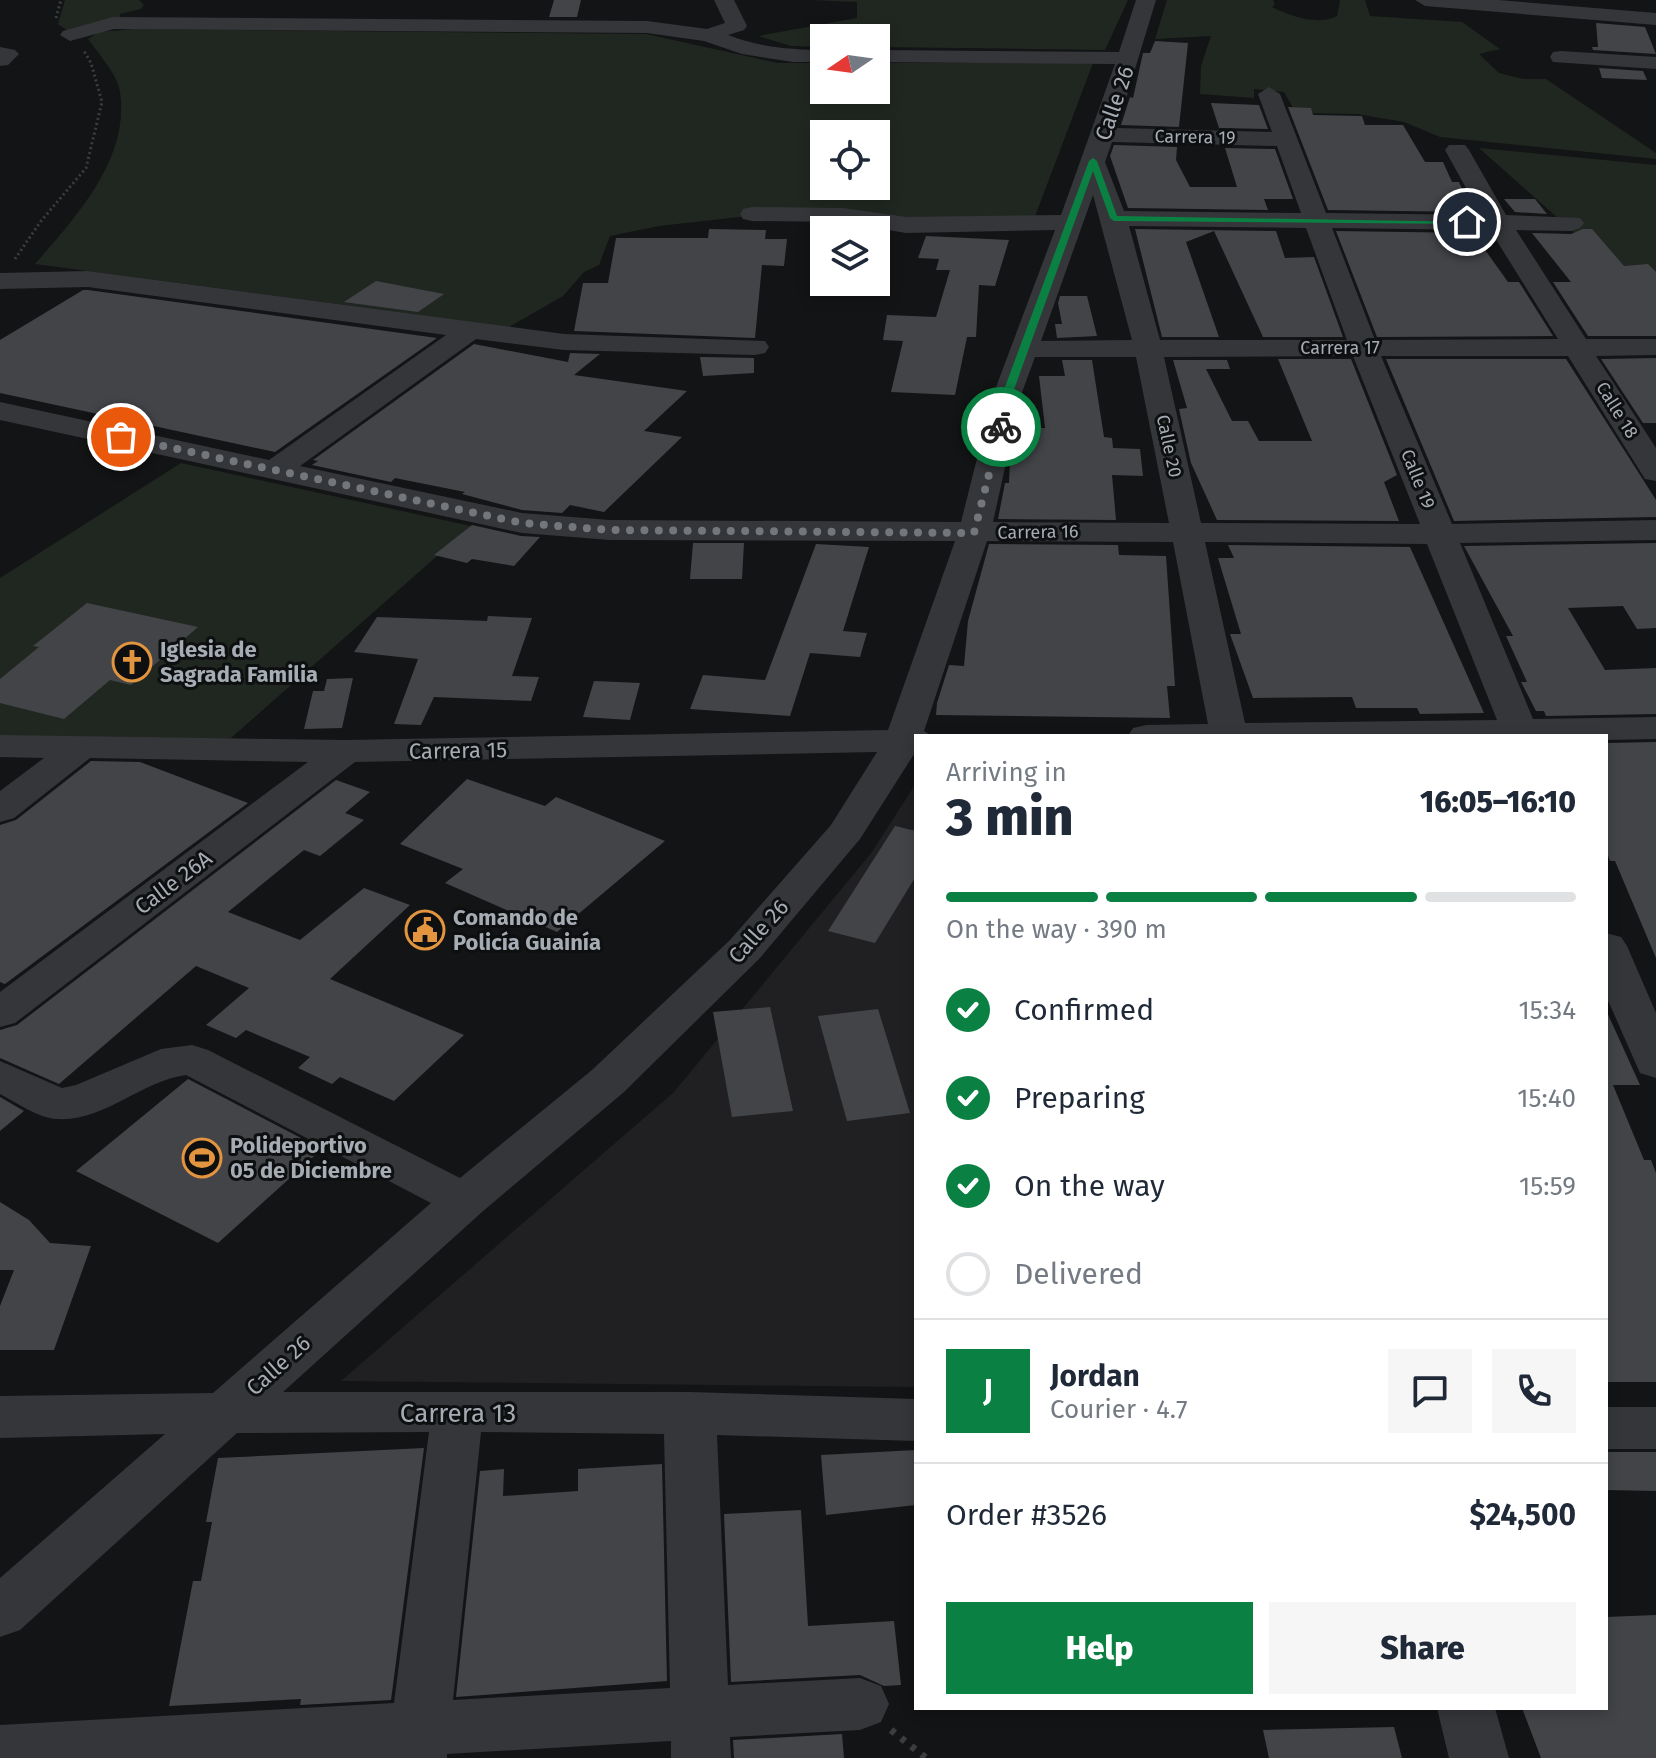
<!DOCTYPE html>
<meta charset="utf-8">
<style>
:root{--surface:#fff;--page:#f6f6f7;--text:#1f2937;--muted:#747a83;--line:#e0e1e3;--accent:#0b8043}
body{margin:0;font-family:"Fira Sans",sans-serif;background:var(--page);color:var(--text);height:100vh;display:flex;flex-direction:column;font-size:30px;white-space:nowrap}
*{box-sizing:border-box;margin:0}
p{font-size:26px;color:var(--muted)}
.icon{flex:none;width:44px;height:44px;fill:none;stroke:currentColor;stroke-width:2;stroke-linecap:round;stroke-linejoin:round}
.map{position:relative;flex:1;overflow:hidden}
.sheet{position:absolute;left:914px;top:734px;width:694px;height:976px;display:flex;flex-direction:column;background:var(--surface);border-radius:0px;box-shadow:0 4px 12px #0003}
.sheet>*{flex:none}
.needle{width:52px;rotate:257deg}
.buttons{position:absolute;left:810px;top:24px;display:grid;gap:16px}
.buttons a{display:grid;place-items:center;width:80px;height:80px;border-radius:0px;background:var(--surface);box-shadow:0 4px 12px #0003;font-size:40px}
.pin{position:absolute;display:grid;place-items:center;width:68px;height:68px;color:#fff;margin:-34px;border:4px solid #fff;border-radius:50%;box-shadow:0 2px 8px #0007}
.courier{position:absolute;display:grid;place-items:center;width:80px;height:80px;margin:-40px;border:6px solid #0b8043;border-radius:50%;background:#fff;color:#222;box-shadow:0 2px 10px #0007}
.headline em{font-style:normal;font-weight:800}
.headline div{display:flex;flex-direction:column-reverse}
.headline{display:flex;align-items:center;justify-content:space-between;height:136px;padding:0 32px}
h1{font-size:52px;font-weight:800;line-height:60px}
.bar{display:grid;grid-template-columns:repeat(4,1fr);gap:12px 8px;align-content:center;height:96px;padding:0 32px}
.bar i{height:10px;border-radius:6px;background:var(--line)}
.bar .selected{background:var(--accent)}
.bar p{grid-column:span 4}
.line{display:flex;align-items:center;gap:20px;padding:0 32px;border-top:2px solid var(--line)}
.line div{flex:1}
.round{display:grid;place-items:center;flex:none;width:84px;height:84px;border-radius:0px;background:var(--page)}
ol{padding:0 32px;list-style:none}
li{display:flex;align-items:center;gap:24px;height:88px}
li p{margin-inline-start:auto}
li .icon{padding:8px;border-radius:50%;background:var(--accent);color:#fff;stroke-width:4}
li:last-child{color:var(--muted)}
li i{width:44px;height:44px;border:4px solid var(--line);border-radius:50%}
.primary-button{display:flex;gap:16px;margin-top:auto;padding:16px 32px}
.primary-button a{flex:1;height:92px;border-radius:0px;background:var(--accent);color:#fff;font-size:32px;font-weight:800;line-height:92px;text-align:center}
.primary-button a+a{background:var(--page);color:var(--text)}
.map>svg:first-child{display:block}
.built{fill:#202022}
.green{fill:#202720;fill-rule:evenodd}
.building{fill:#434448}
.lines{fill:none;stroke-linecap:round;stroke-linejoin:round}
.path-far1{stroke:#3b3d41;stroke-width:3;stroke-dasharray:2 3;stroke-linecap:butt}
.path{stroke:#3b3d41;stroke-width:7;stroke-dasharray:5 8;stroke-linecap:butt}
.minor{fill:#35363a;fill-rule:evenodd}
.route{fill:#0b8043}
.done{stroke:#73777c;stroke-width:8;stroke-dasharray:0 14.4}
.labels{text-anchor:middle;stroke-width:6;stroke-linejoin:round;paint-order:stroke}
.far-street-label{font-size:18px;fill:#a6acb4;stroke:#0e0f10}
.street-label{font-size:22px;fill:#a6acb4;stroke:#0e0f10}
.poi-label{font-size:22px;font-weight:bold;fill:#a6acb4;stroke:#0e0f10;text-anchor:start}
.near-street-label{font-size:26px;fill:#a6acb4;stroke:#0e0f10}
</style>
<div class="map">
<svg width="1656" height="1758" viewBox="0 0 1656 1758">
<rect width="100%" height="100%" fill="#131415"/>
<!-- built -->
<path class="built" d="M 916,783 L 916,1387 L 341,1381 L 674,1092 L 872,852 Z"/>
<!-- green -->
<g class="green">
<path d="M 65,0 L 139,0 L 144,5 L 141,9 L 120,14 L 121,21 L 71,33 L 58,24 Z"/>
<path d="M 810,0 L 1128,0 L 1105,50 L 876,47 L 876,38 L 824,38 L 824,47 L 791,46 L 758,36 L 857,18 L 857,2 Z"/>
<path d="M 1167,0 L 1273,0 L 1275,4 L 1272,7 C 1291,16 1317,26 1337,16 L 1340,0 L 1365,0 L 1370,16 L 1462,22 L 1500,49 L 1479,54 L 1499,73 L 1523,79 L 1546,79 L 1656,153 L 1656,159 L 1440,137 L 1404,122 L 1357,114 L 1296,113 L 1284,92 L 1254,89 L 1254,98 L 1200,94 L 1201,66 L 1211,36 L 1155,39 Z"/>
<path d="M 134,29 L 646,34 L 778,63 L 824,63 L 824,90 L 876,90 L 876,63 L 1093,63 L 1031,227 L 776,213 L 659,226 L 610,236 L 599,265 L 584,272 L 563,296 L 509,327 L 35,264 C 76,217 130,159 120,92 C 118,75 98,53 88,39 L 99,32 ZM 824,134 L 876,134 L 876,186 L 824,186 Z"/>
<path d="M 1479,148 L 1656,165 L 1656,305 Z"/>
<path d="M 181,463 L 471,526 L 231,738 L 0,741 L 0,578 Z"/>
</g>
<!-- building -->
<g class="building">
<path d="M 554,0 L 581,0 L 577,17 L 549,17 Z"/>
<path d="M 1596,23 L 1645,27 L 1656,54 L 1593,50 L 1592,47 L 1598,47 Z"/>
<path d="M 1155,41 L 1188,43 L 1179,127 L 1121,125 L 1130,97 L 1133,98 L 1143,53 L 1150,53 Z"/>
<path d="M 1599,68 L 1643,71 L 1647,80 L 1602,78 Z"/>
<path d="M 1211,103 L 1259,105 L 1268,129 L 1219,128 Z"/>
<path d="M 1288,107 L 1311,108 L 1313,115 L 1362,116 L 1365,125 L 1403,125 L 1425,162 L 1443,162 L 1452,182 L 1459,182 L 1472,212 L 1328,210 Z"/>
<path d="M 1114,145 L 1177,147 L 1176,160 L 1190,187 L 1237,187 L 1225,148 L 1275,149 L 1293,199 L 1264,199 L 1268,210 L 1128,208 L 1110,156 Z"/>
<path d="M 1504,199 L 1535,199 L 1547,214 L 1515,212 Z"/>
<path d="M 709,229 L 766,230 L 765,239 L 787,239 L 784,266 L 762,265 L 755,338 L 574,331 L 583,283 L 608,283 L 616,238 L 708,238 Z"/>
<path d="M 1135,229 L 1276,231 L 1285,258 L 1314,257 L 1343,337 L 1263,337 L 1214,231 L 1186,242 L 1219,337 L 1162,337 Z"/>
<path d="M 1583,229 L 1592,229 L 1624,266 L 1648,264 L 1656,272 L 1656,336 L 1588,336 L 1553,282 L 1571,282 L 1532,233 L 1571,234 Z"/>
<path d="M 1336,231 L 1473,233 L 1508,282 L 1519,282 L 1553,336 L 1377,337 Z"/>
<path d="M 926,236 L 1009,240 L 995,286 L 979,285 L 976,337 L 967,337 L 955,395 L 891,392 L 903,341 L 883,340 L 887,315 L 936,317 L 950,270 L 936,270 L 939,259 L 918,258 Z"/>
<path d="M 376,281 L 444,294 L 418,312 L 344,302 Z"/>
<path d="M 83,290 L 88,290 L 437,338 L 275,452 L 0,393 L 0,340 Z"/>
<path d="M 1060,296 L 1087,296 L 1097,336 L 1057,338 L 1055,324 L 1062,324 L 1058,303 Z"/>
<path d="M 474,344 L 568,362 L 570,353 L 600,354 L 574,375 L 687,391 L 644,431 L 682,437 L 604,512 L 570,505 L 562,513 L 522,510 L 462,494 L 465,492 L 395,478 L 391,482 L 312,465 L 318,461 L 313,460 Z"/>
<path d="M 700,357 L 754,358 L 754,373 L 703,376 Z"/>
<path d="M 1656,358 L 1656,423 L 1643,423 L 1601,359 Z"/>
<path d="M 1278,359 L 1351,359 L 1397,475 L 1384,482 L 1399,521 L 1217,520 L 1191,463 L 1179,409 L 1187,408 L 1173,360 L 1227,360 L 1230,369 L 1206,369 L 1232,421 L 1248,421 L 1259,441 L 1312,441 Z"/>
<path d="M 1386,359 L 1566,359 L 1656,500 L 1656,517 L 1454,521 Z"/>
<path d="M 1062,360 L 1092,360 L 1104,437 L 1112,438 L 1113,448 L 1140,449 L 1143,476 L 1112,475 L 1116,520 L 998,519 L 1005,483 L 1009,483 L 1010,460 L 1015,461 L 1015,445 L 1026,445 L 1026,428 L 1045,428 L 1039,376 L 1065,376 Z"/>
<path d="M 472,525 L 521,536 L 540,537 L 514,566 L 472,559 L 467,563 L 434,555 Z"/>
<path d="M 693,543 L 744,543 L 742,579 L 690,579 Z"/>
<path d="M 1656,543 L 1656,628 L 1637,629 L 1623,606 L 1568,608 L 1605,670 L 1656,668 L 1656,714 L 1546,716 L 1544,711 L 1536,711 L 1521,682 L 1527,682 L 1506,636 L 1513,636 L 1464,546 Z"/>
<path d="M 816,544 L 869,547 L 843,631 L 867,633 L 860,657 L 810,653 L 790,716 L 690,709 L 703,675 L 765,680 Z"/>
<path d="M 989,544 L 1118,545 L 1119,555 L 1166,556 L 1175,686 L 1167,686 L 1170,718 L 936,715 L 937,703 L 949,665 L 964,666 L 968,621 Z"/>
<path d="M 1228,545 L 1410,547 L 1484,713 L 1420,714 L 1417,708 L 1356,708 L 1352,697 L 1253,698 L 1230,634 L 1241,634 L 1218,558 L 1234,558 Z"/>
<path d="M 87,603 L 198,627 L 131,685 L 110,680 L 64,719 L 0,703 L 0,679 L 39,647 L 33,646 Z"/>
<path d="M 488,616 L 532,618 L 512,676 L 539,677 L 531,701 L 434,697 L 421,725 L 394,724 L 418,659 L 354,652 L 377,617 L 487,621 Z"/>
<path d="M 353,678 L 342,728 L 304,729 L 313,691 L 324,691 L 327,679 Z"/>
<path d="M 594,681 L 640,683 L 630,720 L 583,717 Z"/>
<path d="M 1656,742 L 1656,958 L 1615,861 L 1610,861 L 1606,850 L 1606,743 Z"/>
<path d="M 91,761 L 140,762 L 248,803 L 5,984 L 0,982 L 0,825 L 16,820 Z"/>
<path d="M 467,779 L 545,806 L 556,797 L 665,841 L 557,932 L 445,883 L 463,869 L 400,844 Z"/>
<path d="M 336,780 L 370,792 L 345,813 L 364,820 L 320,856 L 304,850 L 228,912 L 300,940 L 364,888 L 410,905 L 330,979 L 464,1035 L 394,1101 L 340,1077 L 332,1084 L 298,1068 L 310,1057 L 246,1030 L 236,1038 L 206,1025 L 249,988 L 196,966 L 59,1084 L 0,1058 L 0,1030 L 17,1025 Z"/>
<path d="M 895,826 L 916,831 L 916,876 L 875,943 L 828,931 Z"/>
<path d="M 770,1007 L 793,1111 L 732,1117 L 713,1012 Z"/>
<path d="M 878,1009 L 910,1113 L 847,1121 L 818,1016 Z"/>
<path d="M 1606,1010 L 1640,1085 L 1613,1085 L 1644,1160 L 1651,1160 L 1656,1173 L 1656,1382 L 1606,1382 Z"/>
<path d="M 188,1079 L 322,1149 L 218,1243 L 76,1171 Z"/>
<path d="M 0,1097 L 24,1111 L 0,1131 Z"/>
<path d="M 0,1202 L 29,1220 L 50,1243 L 91,1246 L 54,1350 L 0,1350 L 0,1306 L 14,1270 L 0,1270 Z"/>
<path d="M 424,1448 L 391,1700 L 300,1705 L 301,1699 L 169,1706 L 193,1581 L 201,1581 L 212,1522 L 206,1522 L 218,1458 Z"/>
<path d="M 916,1450 L 916,1505 L 826,1515 L 821,1455 Z"/>
<path d="M 1606,1452 L 1656,1452 L 1656,1491 L 1606,1490 Z"/>
<path d="M 662,1464 L 667,1681 L 456,1697 L 480,1471 L 504,1469 L 503,1496 L 578,1491 L 578,1469 Z"/>
<path d="M 801,1510 L 808,1626 L 894,1621 L 901,1685 L 884,1686 L 860,1675 L 731,1682 L 724,1514 Z"/>
<path d="M 1656,1615 L 1656,1758 L 1541,1758 L 1522,1708 L 1606,1708 L 1606,1617 Z"/>
<path d="M 1394,1727 L 1402,1758 L 1269,1758 L 1263,1730 Z"/>
<path d="M 842,1734 L 844,1758 L 734,1758 L 733,1740 Z"/>
</g>
<g class="lines">
<!-- path-far1 -->
<g class="path-far1">
<path d="M 56,18 L 61,0"/>
<path d="M 15,259 L 41,221 L 86,168 L 102,102 L 91,63 L 84,51"/>
</g>
<!-- path -->
<path class="path" d="M 891,1730 L 926,1758"/>
<!-- minor -->
<g class="minor">
<path d="M 714,0 L 734,0 L 747,26 L 744,30 L 728,35 C 759,47 791,50 824,50 L 824,62 L 793,62 L 742,54 L 704,41 L 647,33 L 114,29 L 70,41 L 60,35 L 63,31 L 113,17 L 647,21 L 707,29 L 725,23 Z"/>
<path d="M 1136,0 L 1156,0 L 1117,128 L 1272,132 L 1258,94 L 1269,87 L 1280,94 L 1326,213 L 1481,215 L 1445,150 L 1449,145 L 1465,145 L 1469,150 L 1506,215 L 1580,218 L 1584,223 L 1580,228 L 1571,231 L 1516,230 L 1586,339 L 1656,339 L 1656,355 L 1596,356 L 1656,448 L 1656,481 L 1645,479 L 1568,356 L 1381,356 L 1452,524 L 1656,520 L 1656,540 L 1460,543 L 1533,719 L 1656,717 L 1656,739 L 1606,740 L 1606,736 L 1128,736 L 1133,728 L 1146,725 L 1208,724 L 1173,542 L 987,541 L 924,731 L 932,736 L 916,736 L 916,751 L 860,839 L 760,958 L 624,1092 L 482,1212 L 283,1392 L 690,1392 L 916,1399 L 916,1441 L 717,1435 L 728,1685 L 860,1678 L 881,1686 L 889,1704 L 881,1722 L 860,1730 L 730,1737 L 731,1758 L 671,1758 L 671,1741 L 447,1754 L 447,1758 L 0,1758 L 0,1725 L 394,1703 L 429,1432 L 237,1433 L 20,1630 L 0,1637 L 0,1578 L 165,1434 L 0,1438 L 0,1396 L 213,1393 L 431,1203 L 186,1075 C 141,1081 104,1122 57,1119 C 38,1118 17,1103 0,1094 L 0,1061 L 62,1088 L 76,1085 L 161,1049 L 192,1045 L 208,1050 L 460,1178 L 592,1070 L 730,940 L 831,825 L 877,752 L 355,762 L 15,1023 L 0,1027 L 0,992 L 308,762 L 90,758 L 14,818 L 0,822 L 0,791 L 44,758 L 0,757 L 0,735 L 346,740 L 888,730 L 955,541 L 610,540 L 522,533 L 0,420 L 0,402 L 269,460 L 446,335 L 88,287 L 0,289 L 0,273 L 88,271 L 564,334 L 765,341 L 769,347 L 765,353 L 755,355 L 564,350 L 476,339 L 300,466 L 522,513 L 610,520 L 961,522 L 993,395 L 1055,230 L 906,233 L 843,222 L 752,221 L 743,219 L 740,214 L 743,209 L 752,207 L 843,208 L 906,217 L 1061,215 L 1115,64 L 876,62 L 876,50 L 1119,52 ZM 1112,142 L 1277,146 L 1301,213 L 1124,211 L 1105,162 ZM 1093,195 L 1132,340 L 1041,341 ZM 1129,226 L 1306,228 L 1347,340 L 1160,340 ZM 1332,228 L 1490,230 L 1558,339 L 1375,340 ZM 1353,356 L 1420,524 L 1201,523 L 1164,357 ZM 1035,357 L 1136,357 L 1169,523 L 993,522 L 1021,395 ZM 1205,542 L 1427,544 L 1497,720 L 1245,723 ZM 481,1432 L 664,1434 L 670,1688 L 453,1700 Z"/>
<path d="M 1415,0 L 1498,0 L 1656,13 L 1656,25 L 1425,6 Z"/>
<path d="M 0,47 L 15,50 L 19,54 L 8,65 L 0,66 Z"/>
<path d="M 1561,51 L 1656,57 L 1656,69 L 1553,62 L 1550,57 L 1553,52 Z"/>
<path d="M 1606,933 L 1621,937 L 1627,946 L 1656,1013 L 1656,1078 L 1640,1073 L 1606,996 Z"/>
<rect x="1606" y="1407" width="50" height="42"/>
<path d="M 1437,1708 L 1495,1708 L 1509,1758 L 1449,1758 Z"/>
</g>
</g>
<!-- route -->
<path class="route" d="M 1093,158 L 1097,161 L 1117,216 L 1471,222 L 1467,224 L 1114,221 L 1110,218 L 1093,171 L 1012,395 L 1005,427 L 997,429 L 1002,395 L 1089,161 Z"/>
<g class="lines">
<!-- done -->
<path class="done" d="M 121,437 L 522,523 L 610,530 L 974,533 L 1001,427"/>
</g>
<!-- icons -->
<defs>
<g id="church-ring" transform="scale(2)"><circle r="9.5" fill="#0e0f10" stroke="#e2943e" stroke-width="1.5"/><path d="M-1.2-6h2.4v3.5h3.3v2.4h-3.3V6h-2.4V-.1h-3.3v-2.4h3.3Z" fill="#e2943e"/></g>
<g id="civic-ring" transform="scale(2)"><circle r="9.5" fill="#0e0f10" stroke="#e2943e" stroke-width="1.5"/><path d="M-.6-6.5H3V-4.5H.6V-3L4-1V1h2V6H-6V1h2V-1L-.6-3ZM-1.2 2.5V6h2.4V2.5Z" fill="#e2943e"/></g>
<g id="stadium-ring" transform="scale(2)"><circle r="9.5" fill="#0e0f10" stroke="#e2943e" stroke-width="1.5"/><path d="M0-5a6.5 5 0 1 0 0 10a6.5 5 0 1 0 0-10ZM-3.5-1.8h7v3.6h-7Z" fill="#e2943e"/></g>
</defs>
<g fill-rule="evenodd">
<use href="#church-ring" x="132" y="662"/>
<use href="#civic-ring" x="425" y="930"/>
<use href="#stadium-ring" x="202" y="1158"/>
</g>
<g class="labels">
<!-- far-street labels -->
<g class="far-street-label">
<text transform="translate(1195 137) rotate(1)" y="6">Carrera 19</text>
<text x="1340" y="354">Carrera 17</text>
<text transform="translate(1617 410) rotate(58)" y="6">Calle 18</text>
<text transform="translate(1169 446) rotate(78)" y="6">Calle 20</text>
<text transform="translate(1418 479) rotate(68)" y="6">Calle 19</text>
<text transform="translate(1038 532) rotate(-1)" y="6">Carrera 16</text>
</g>
<!-- street labels -->
<g class="street-label">
<text transform="translate(1114 103) rotate(-71)" y="8">Calle 26</text>
<text transform="translate(458 750) rotate(-1)" y="8">Carrera 15</text>
<text transform="translate(173 882) rotate(-37)" y="8">Calle 26A</text>
<text transform="translate(758 931) rotate(-48)" y="8">Calle 26</text>
<text transform="translate(278 1365) rotate(-42)" y="8">Calle 26</text>
</g>
<!-- poi labels -->
<g class="poi-label">
<text x="160" y="657">Iglesia de<tspan x="160" dy="25">Sagrada Familia</tspan></text>
<text x="453" y="925">Comando de<tspan x="453" dy="25">Policía Guainía</tspan></text>
<text x="230" y="1153">Polideportivo<tspan x="230" dy="25">05 de Diciembre</tspan></text>
</g>
<!-- near-street labels -->
<g class="near-street-label">
<text x="458" y="1422">Carrera 13</text>
</g>
</g>
</svg>
<div class="buttons">
<a><svg class="needle" viewBox="-14 -14 28 28"><path d="M0-13l5 13h-10z" fill="#e53935"/><path d="M0 13l5-13h-10z" fill="#747a83"/></svg></a>
<a><svg class="icon" aria-label="locate" viewBox="0 0 24 24"><circle cx="12" cy="12" r="6"/><path d="M12 2v4M12 18v4M2 12h4M18 12h4"/></svg></a>
<a><svg class="icon" aria-label="layers" viewBox="0 0 24 24"><path d="M12 4l9 5-9 5-9-5zM3 14l9 5 9-5"/></svg></a>
</div>
<div class="pin" style="left:121px;top:437px;background:#ea580c"><svg class="icon" aria-label="bag" viewBox="0 0 24 24"><path d="M5 8h14l-1 12H6zM9 8a3 3 0 0 1 6 0"/></svg></div>
<div class="pin" style="left:1467px;top:222px;background:#1f2937"><svg class="icon" aria-label="home" viewBox="0 0 24 24"><path d="M3 11l9-7 9 7M6 9v11h12V9"/></svg></div>
<div class="courier" style="left:1001px;top:427px"><svg class="icon" aria-label="bike" viewBox="0 0 24 24"><circle cx="6" cy="16" r="4"/><circle cx="18" cy="16" r="4"/><path d="M6 16l4-8h5l3 8M10 8l3 8H6M13 5h3"/></svg></div>
<section class="sheet">
<div class="headline"><div><h1>3 min</h1><p>Arriving in</p></div><em>16:05–16:10</em></div>
<div class="bar"><i class="selected"></i><i class="selected"></i><i class="selected"></i><i></i><p>On the way · 390 m</p></div>
<ol>
<li><svg class="icon" aria-label="check" viewBox="0 0 24 24"><path d="M5 12l5 5 9-10"/></svg>Confirmed<p>15:34</p></li>
<li><svg class="icon" aria-label="check" viewBox="0 0 24 24"><path d="M5 12l5 5 9-10"/></svg>Preparing<p>15:40</p></li>
<li><svg class="icon" aria-label="check" viewBox="0 0 24 24"><path d="M5 12l5 5 9-10"/></svg>On the way<p>15:59</p></li>
<li><i></i>Delivered</li>
</ol>
<div class="line" style="height:144px"><b class="round" style="background:var(--accent);color:#fff">J</b><div><b>Jordan</b><p>Courier · 4.7</p></div><a class="round"><svg class="icon" aria-label="chat" viewBox="0 0 24 24"><path d="M4 5h16v11H9l-5 4z"/></svg></a><a class="round"><svg class="icon" aria-label="phone" viewBox="0 0 24 24"><path d="M5 4h4l2 5-3 2q2 4 5 5l2-3 5 2v4C11 20 4 13 5 4z"/></svg></a></div>
<div class="line" style="height:104px"><div>Order #3526</div><b>$24,500</b></div>
<div class="primary-button"><a>Help</a><a>Share</a></div>
</section>
</div>
